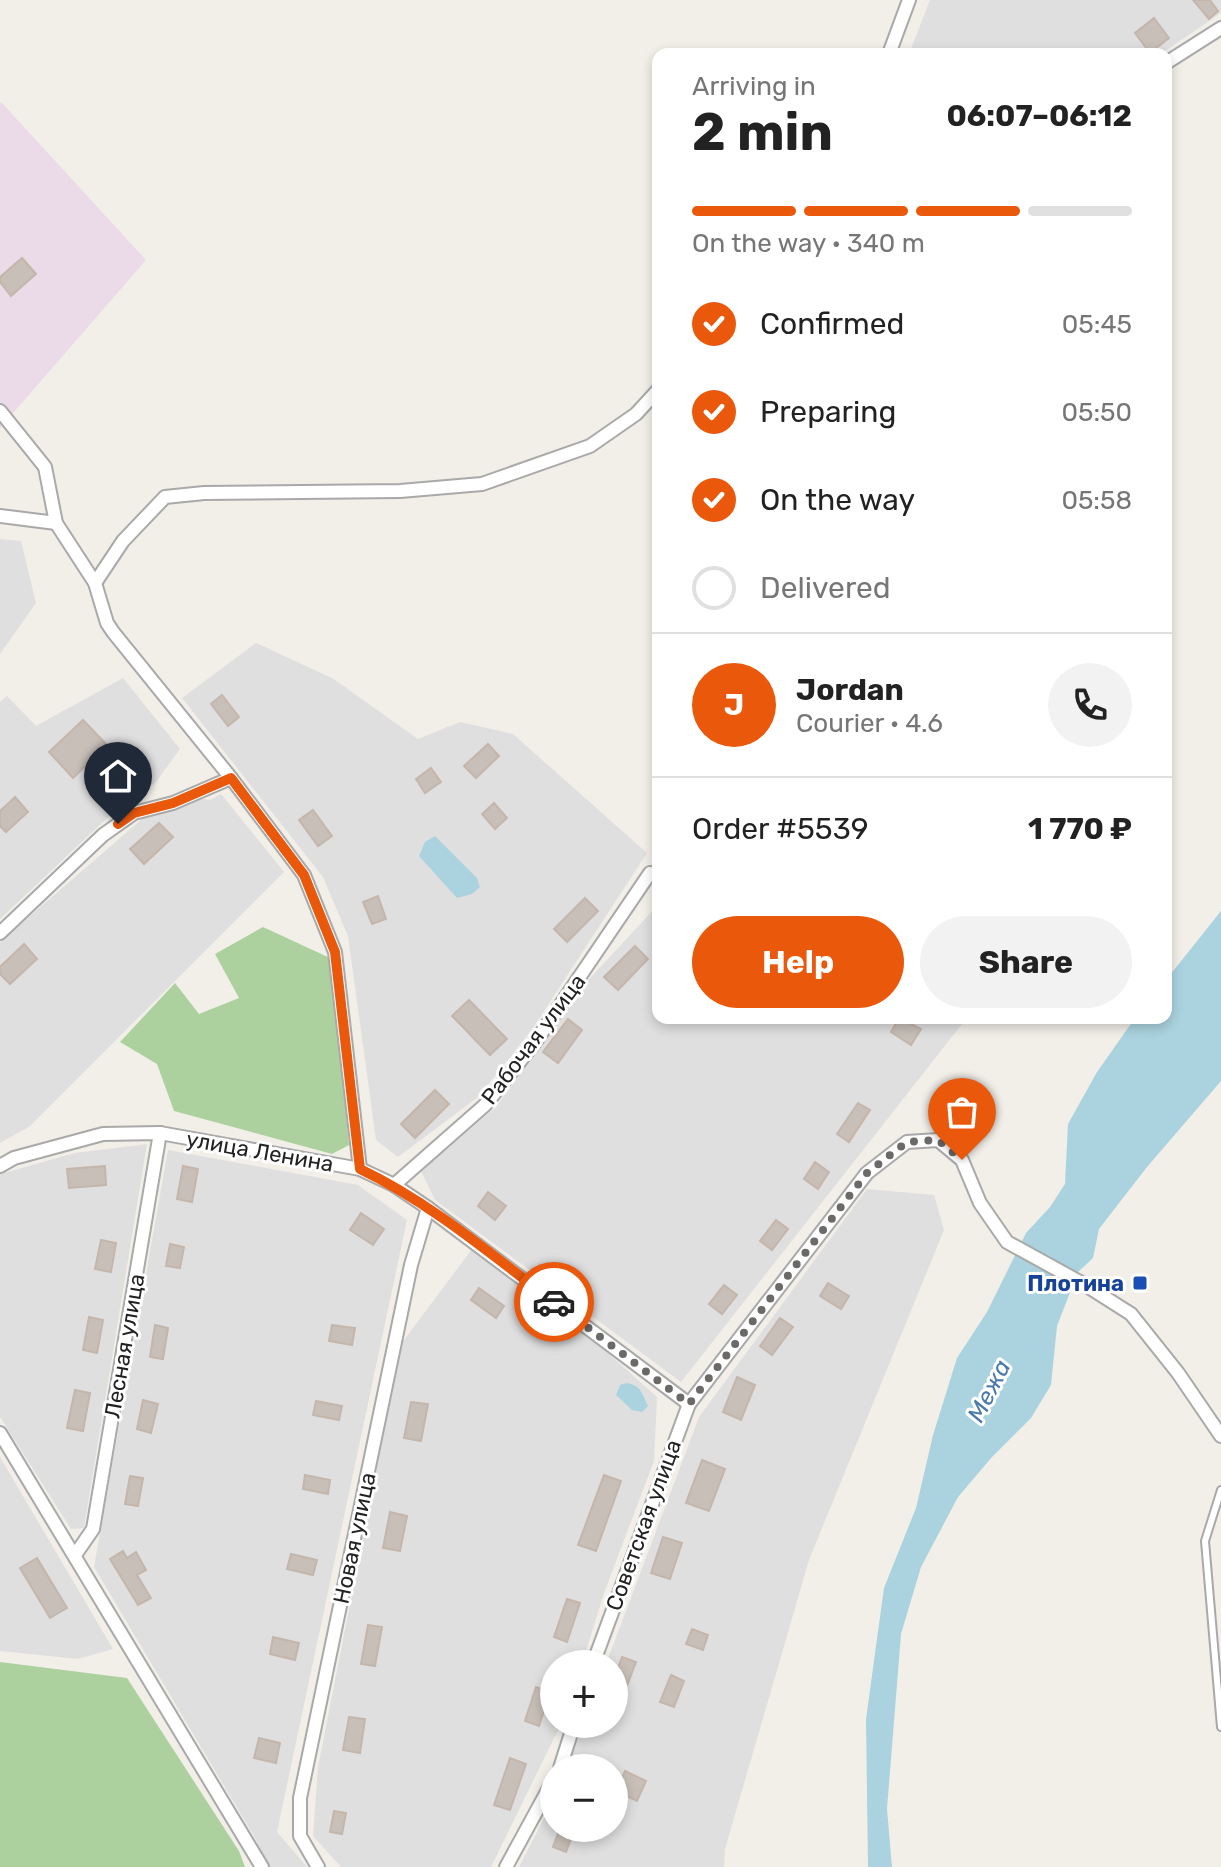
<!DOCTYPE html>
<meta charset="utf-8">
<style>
:root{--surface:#fff;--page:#f2f2f2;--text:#222;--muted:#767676;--line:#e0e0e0;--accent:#ea580c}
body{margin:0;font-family:Rubik,sans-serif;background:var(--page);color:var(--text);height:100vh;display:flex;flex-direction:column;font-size:30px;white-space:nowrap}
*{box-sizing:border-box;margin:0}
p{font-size:26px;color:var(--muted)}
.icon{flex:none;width:44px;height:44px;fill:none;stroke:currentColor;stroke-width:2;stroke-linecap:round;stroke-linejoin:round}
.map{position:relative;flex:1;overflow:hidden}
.side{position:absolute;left:652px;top:48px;width:520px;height:976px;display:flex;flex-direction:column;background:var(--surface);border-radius:16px;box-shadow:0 4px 12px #0003}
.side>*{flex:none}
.tools{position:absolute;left:540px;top:1650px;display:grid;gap:16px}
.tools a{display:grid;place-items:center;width:88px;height:88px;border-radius:50%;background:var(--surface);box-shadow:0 4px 12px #0003;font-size:40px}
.pin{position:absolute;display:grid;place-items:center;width:68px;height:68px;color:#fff;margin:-82px -34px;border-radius:50% 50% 50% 0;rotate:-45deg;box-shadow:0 0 8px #0007}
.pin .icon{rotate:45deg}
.courier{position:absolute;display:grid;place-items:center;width:80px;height:80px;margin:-40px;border:6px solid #ea580c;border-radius:50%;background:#fff;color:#222;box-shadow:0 2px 10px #0007}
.head em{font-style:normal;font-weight:700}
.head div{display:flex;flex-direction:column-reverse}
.head{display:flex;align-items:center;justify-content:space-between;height:136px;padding:0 40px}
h1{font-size:52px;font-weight:700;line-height:60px}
.bar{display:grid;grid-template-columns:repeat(4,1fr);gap:12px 8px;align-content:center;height:96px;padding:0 40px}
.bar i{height:10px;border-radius:6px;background:var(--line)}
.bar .on{background:var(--accent)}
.bar p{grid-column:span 4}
.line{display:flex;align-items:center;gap:20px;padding:0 40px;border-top:2px solid var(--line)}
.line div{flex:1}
.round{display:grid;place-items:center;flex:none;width:84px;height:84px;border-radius:42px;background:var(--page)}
ol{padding:0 40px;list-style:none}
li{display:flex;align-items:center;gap:24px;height:88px}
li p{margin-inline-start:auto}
li .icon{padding:8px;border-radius:50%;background:var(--accent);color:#fff;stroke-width:4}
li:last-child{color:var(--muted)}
li i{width:44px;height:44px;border:4px solid var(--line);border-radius:50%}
.button{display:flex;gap:16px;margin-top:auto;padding:16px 40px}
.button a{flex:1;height:92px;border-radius:48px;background:var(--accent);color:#fff;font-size:32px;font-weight:700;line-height:92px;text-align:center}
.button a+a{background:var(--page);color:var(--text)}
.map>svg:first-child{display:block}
.residential{fill:#e0dfdf}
.industrial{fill:#ebdbe8}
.forest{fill:#add19e}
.water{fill:#aad3df}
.building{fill:#c7bfb8;stroke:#c4b6ab;stroke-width:2}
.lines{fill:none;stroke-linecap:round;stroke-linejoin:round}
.service-casing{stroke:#a9a9a9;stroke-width:10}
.minor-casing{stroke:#a9a9a9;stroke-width:16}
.service{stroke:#fff;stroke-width:6}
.minor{stroke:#fff;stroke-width:12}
.done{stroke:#6b6a68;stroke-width:8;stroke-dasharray:0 14.4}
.route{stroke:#ea580c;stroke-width:10}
.transit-dot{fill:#1a4fb4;stroke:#fff;stroke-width:3}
.labels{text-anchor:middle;stroke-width:6;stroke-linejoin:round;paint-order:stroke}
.street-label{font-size:22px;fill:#222;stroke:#fff}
.transit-label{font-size:22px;font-weight:bold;fill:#164399;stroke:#fff;text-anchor:end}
.water-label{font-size:24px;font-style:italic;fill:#4a7aab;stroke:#fff}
</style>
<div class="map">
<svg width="1221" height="1867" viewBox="0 0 1221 1867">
<rect width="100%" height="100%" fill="#f2efe9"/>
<!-- residential -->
<g class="residential">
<path d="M 930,0 L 1221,0 L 1221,13 L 1161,54 L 909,54 Z"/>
<path d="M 0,539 L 21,541 L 36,603 L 0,654 Z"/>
<path d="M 256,643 L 332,678 L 418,739 L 460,722 L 513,734 L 647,853 L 531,1031 L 478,1097 L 398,1157 L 376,1140 L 348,936 L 323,877 L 182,698 Z"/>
<path d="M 123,678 L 180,749 L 155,783 L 106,819 L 0,919 L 0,702 L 7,696 L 36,726 Z"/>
<path d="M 221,794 L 284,872 L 30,1126 L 0,1143 L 0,942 L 142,819 L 191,797 L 210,800 Z"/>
<path d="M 658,905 L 658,1018 L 815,1018 L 820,1021 L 826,1018 L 951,1018 L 962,1024 L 681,1382 L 435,1200 L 421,1171 L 496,1107 L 579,990 Z"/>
<path d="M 147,1144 L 84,1528 L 71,1529 L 0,1417 L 0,1174 L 75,1153 Z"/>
<path d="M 168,1150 L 358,1185 L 407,1220 L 277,1832 L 307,1867 L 269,1867 L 255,1838 L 94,1567 Z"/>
<path d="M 867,1189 L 934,1195 L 944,1230 L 809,1560 L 725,1849 L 724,1867 L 519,1867 L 554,1799 L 554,1828 L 614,1828 L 614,1768 L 567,1768 L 584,1724 L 614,1724 L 614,1664 L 606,1664 L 699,1417 Z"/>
<path d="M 472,1249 L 600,1346 L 657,1397 L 654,1461 L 604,1593 L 582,1664 L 554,1664 L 554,1724 L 561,1724 L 491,1867 L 341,1867 L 313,1836 L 318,1767 L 401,1344 Z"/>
<path d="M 0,1457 L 113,1649 L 78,1659 L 0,1651 Z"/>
</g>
<!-- industrial -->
<path class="industrial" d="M 1,102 L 146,260 L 0,428 L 0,103 Z"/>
<!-- forest -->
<g class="forest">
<path d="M 263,927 L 330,958 L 349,1145 L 332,1154 L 174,1111 L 157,1064 L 120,1042 L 175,983 L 199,1014 L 239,998 L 215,954 Z"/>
<path d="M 0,1662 L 127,1678 L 239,1851 L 245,1867 L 0,1867 Z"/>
</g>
<!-- water -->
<g class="water">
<path d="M 435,836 L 477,878 L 480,887 L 472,894 L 457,898 L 419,856 L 425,842 Z"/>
<path d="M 1221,911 L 1221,1081 L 1147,1167 L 1099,1229 L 1093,1258 L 1078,1272 L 1057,1326 L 1051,1385 L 1031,1418 L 992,1457 L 958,1497 L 921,1567 L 901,1634 L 887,1809 L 892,1867 L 868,1867 L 866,1719 L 884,1588 L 916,1508 L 933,1435 L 957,1358 L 987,1312 L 1026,1233 L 1050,1207 L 1065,1184 L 1068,1124 L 1097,1072 L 1135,1018 L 1166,1018 L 1166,980 Z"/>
<path d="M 627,1383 C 642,1386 642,1394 648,1406 L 642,1412 L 632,1410 L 616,1395 L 620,1385 Z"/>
</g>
<!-- building -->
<g class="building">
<path d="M 1193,0 L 1210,0 L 1218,11 L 1209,19 Z"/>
<path d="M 1154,18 L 1169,38 L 1150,53 L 1135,33 Z"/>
<path d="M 22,258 L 36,274 L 11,296 L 0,282 L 0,277 Z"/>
<path d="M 222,695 L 239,717 L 228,726 L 211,704 Z"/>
<path d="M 83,720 L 107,745 L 73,778 L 49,752 Z"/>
<path d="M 488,744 L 499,756 L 476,778 L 464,766 Z"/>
<path d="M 431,768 L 441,782 L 425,793 L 416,779 Z"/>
<path d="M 15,797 L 28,812 L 6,832 L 0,826 L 0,811 Z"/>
<path d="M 494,803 L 507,818 L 495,829 L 482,814 Z"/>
<path d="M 313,810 L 332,836 L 318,846 L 299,820 Z"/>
<path d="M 159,823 L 173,837 L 144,864 L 130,849 Z"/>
<path d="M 378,896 L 386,919 L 372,924 L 363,902 Z"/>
<path d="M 585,898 L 598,911 L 567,942 L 554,929 Z"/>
<path d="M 24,944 L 37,959 L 10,984 L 0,974 L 0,967 Z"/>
<path d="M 635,946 L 648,959 L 618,990 L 604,977 Z"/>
<path d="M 469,1000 L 507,1039 L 490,1055 L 452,1016 Z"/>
<path d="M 899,1018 L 921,1029 L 911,1045 L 891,1032 Z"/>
<path d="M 568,1019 L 582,1030 L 558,1063 L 543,1052 Z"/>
<path d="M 435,1090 L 449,1104 L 415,1138 L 401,1124 Z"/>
<path d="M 858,1103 L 870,1110 L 849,1142 L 837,1134 Z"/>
<path d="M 815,1162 L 829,1172 L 818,1189 L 804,1179 Z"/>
<path d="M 105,1166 L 106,1185 L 69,1188 L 67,1169 Z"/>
<path d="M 183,1166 L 198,1169 L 192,1202 L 177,1199 Z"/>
<path d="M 488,1192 L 506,1206 L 495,1220 L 478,1206 Z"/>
<path d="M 361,1213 L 384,1229 L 373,1245 L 350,1230 Z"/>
<path d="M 776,1220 L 788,1229 L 772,1250 L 760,1241 Z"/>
<path d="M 101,1240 L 116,1243 L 111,1272 L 95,1269 Z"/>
<path d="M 170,1244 L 184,1247 L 180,1268 L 166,1266 Z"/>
<path d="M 828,1283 L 849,1296 L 841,1309 L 820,1296 Z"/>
<path d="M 724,1285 L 737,1295 L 722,1314 L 709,1304 Z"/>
<path d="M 479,1288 L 504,1306 L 496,1318 L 471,1300 Z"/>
<path d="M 89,1317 L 103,1320 L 97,1353 L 83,1350 Z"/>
<path d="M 780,1318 L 793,1327 L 772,1355 L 760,1346 Z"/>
<path d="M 155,1325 L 168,1328 L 163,1359 L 150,1357 Z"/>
<path d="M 332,1325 L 355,1328 L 352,1345 L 329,1341 Z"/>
<path d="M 737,1377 L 755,1385 L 741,1420 L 723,1412 Z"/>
<path d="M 75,1390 L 90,1393 L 83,1431 L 67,1428 Z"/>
<path d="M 143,1400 L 158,1404 L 151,1433 L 137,1429 Z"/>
<path d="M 316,1401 L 342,1406 L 339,1420 L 313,1415 Z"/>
<path d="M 411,1402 L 428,1404 L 421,1441 L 404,1438 Z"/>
<path d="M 702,1460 L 725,1469 L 709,1511 L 686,1503 Z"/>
<path d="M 305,1475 L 330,1480 L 328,1494 L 303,1489 Z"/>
<path d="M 604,1475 L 621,1481 L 596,1551 L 578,1545 Z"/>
<path d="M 130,1476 L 143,1478 L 138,1506 L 125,1504 Z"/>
<path d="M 390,1512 L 407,1516 L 400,1551 L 383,1548 Z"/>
<path d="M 663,1537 L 682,1543 L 670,1579 L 651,1573 Z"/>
<path d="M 123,1551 L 127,1558 L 136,1552 L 146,1570 L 137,1575 L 151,1598 L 138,1605 L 110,1559 Z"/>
<path d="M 291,1554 L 317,1560 L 313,1575 L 287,1569 Z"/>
<path d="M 37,1558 L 67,1608 L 50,1618 L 20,1568 Z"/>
<path d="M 567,1599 L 580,1603 L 567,1642 L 554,1637 Z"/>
<path d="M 368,1625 L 382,1627 L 375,1666 L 361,1664 Z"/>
<path d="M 692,1629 L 708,1635 L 703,1650 L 686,1644 Z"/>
<path d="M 273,1637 L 299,1643 L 295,1660 L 270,1654 Z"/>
<path d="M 622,1657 L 636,1662 L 623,1696 L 614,1692 L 614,1679 Z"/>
<path d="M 671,1675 L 684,1681 L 674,1707 L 660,1702 Z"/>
<path d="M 536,1687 L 550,1692 L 539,1726 L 525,1721 Z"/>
<path d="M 349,1717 L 365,1719 L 360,1753 L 343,1750 Z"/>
<path d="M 259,1738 L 280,1743 L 276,1763 L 254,1758 Z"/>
<path d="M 510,1758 L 526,1764 L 510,1810 L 494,1805 Z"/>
<path d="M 625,1771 L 646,1781 L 637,1801 L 616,1791 Z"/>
<path d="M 334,1811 L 346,1813 L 342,1834 L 330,1832 Z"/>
<path d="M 560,1828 L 575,1828 L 566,1852 L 553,1847 Z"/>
</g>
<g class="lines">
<!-- service casing -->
<g class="service-casing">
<path id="service" d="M 1221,1490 L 1205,1541 L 1221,1727"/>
</g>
<!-- minor casing -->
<g class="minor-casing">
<g id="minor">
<path d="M 889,54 L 909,0"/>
<path d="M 1166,63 L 1221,28"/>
<path d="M 0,411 L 45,467 L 56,523 L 95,583 L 107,623 L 113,632 L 231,778 L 304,875 L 335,952 L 360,1169"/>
<path d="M 0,516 L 56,523"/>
<path d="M 95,583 L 123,541 L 165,497 L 204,493 L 400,491 L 482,484 L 590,446 L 636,414 L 658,390"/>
<path d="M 0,933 L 103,835 L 134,813 L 173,803 L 231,778"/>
<path d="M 0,1166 L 14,1158 L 103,1134 L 160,1133 L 360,1169 L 394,1185 L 428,1208 L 689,1404"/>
<path d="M 394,1185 L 485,1105 L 536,1041 L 650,873"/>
<path d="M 0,1433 L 262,1867"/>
<path d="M 75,1555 L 93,1529 L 160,1133"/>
<path d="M 593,1664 L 689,1404 L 867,1173 L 907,1142 L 938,1140 L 962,1160 L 980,1203 L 1007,1242 L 1087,1286 L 1131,1314 L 1178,1373 L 1221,1436"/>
<path d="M 560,1768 L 574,1724"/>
<path d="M 318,1867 L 300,1836 L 300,1798 L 411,1265 L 428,1208"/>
<path d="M 506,1867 L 554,1779"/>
</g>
</g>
<!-- service -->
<use href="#service" class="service"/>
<!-- minor -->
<use href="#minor" class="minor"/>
</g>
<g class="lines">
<!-- done -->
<path class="done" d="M 554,1302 L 689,1404 L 867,1173 L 907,1142 L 938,1140 L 962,1160"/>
<!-- route -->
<path class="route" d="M 118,824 L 134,813 L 173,803 L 231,778 L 304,875 L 335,952 L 360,1169 C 431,1203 492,1255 554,1302"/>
</g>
<!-- markers -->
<rect class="transit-dot" x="1132" y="1275" width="16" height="16" rx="4"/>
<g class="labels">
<!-- street labels -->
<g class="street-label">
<text transform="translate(533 1039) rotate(-53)" y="8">Рабочая улица</text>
<text transform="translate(260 1151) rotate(10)" y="8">улица Ленина</text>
<text transform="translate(124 1346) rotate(-80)" y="8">Лесная улица</text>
<text transform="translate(643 1525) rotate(-70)" y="8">Советская улица</text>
<text transform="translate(354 1538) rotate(-78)" y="8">Новая улица</text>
</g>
<!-- transit labels -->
<g class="transit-label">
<text x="1124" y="1291">Плотина</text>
</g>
<!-- water labels -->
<g class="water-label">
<text transform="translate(989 1391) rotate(-63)" y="8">Межа</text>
</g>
</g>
</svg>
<div class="tools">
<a>+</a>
<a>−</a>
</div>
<div class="pin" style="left:962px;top:1160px;background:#ea580c"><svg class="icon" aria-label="bag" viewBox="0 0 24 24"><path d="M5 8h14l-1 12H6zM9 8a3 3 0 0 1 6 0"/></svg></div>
<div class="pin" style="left:118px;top:824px;background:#1f2937"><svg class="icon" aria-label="home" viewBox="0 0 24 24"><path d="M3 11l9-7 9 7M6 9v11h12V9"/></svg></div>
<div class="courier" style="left:554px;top:1302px"><svg class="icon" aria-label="car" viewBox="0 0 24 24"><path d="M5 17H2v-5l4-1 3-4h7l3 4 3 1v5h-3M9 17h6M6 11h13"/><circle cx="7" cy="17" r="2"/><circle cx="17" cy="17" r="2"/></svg></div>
<section class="side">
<div class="head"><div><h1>2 min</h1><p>Arriving in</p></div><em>06:07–06:12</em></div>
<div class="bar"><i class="on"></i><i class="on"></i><i class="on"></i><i></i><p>On the way · 340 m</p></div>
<ol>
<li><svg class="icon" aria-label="check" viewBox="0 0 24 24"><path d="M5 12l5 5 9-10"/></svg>Confirmed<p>05:45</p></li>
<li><svg class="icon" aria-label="check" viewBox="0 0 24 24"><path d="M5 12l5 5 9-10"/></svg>Preparing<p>05:50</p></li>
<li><svg class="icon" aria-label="check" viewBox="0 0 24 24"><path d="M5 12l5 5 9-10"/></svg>On the way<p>05:58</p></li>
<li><i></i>Delivered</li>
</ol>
<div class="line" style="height:144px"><b class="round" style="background:var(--accent);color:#fff">J</b><div><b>Jordan</b><p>Courier · 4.6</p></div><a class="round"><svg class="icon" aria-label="phone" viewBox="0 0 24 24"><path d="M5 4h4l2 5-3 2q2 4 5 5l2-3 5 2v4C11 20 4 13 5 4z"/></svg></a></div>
<div class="line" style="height:104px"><div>Order #5539</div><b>1 770 ₽</b></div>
<div class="button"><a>Help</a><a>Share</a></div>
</section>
</div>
